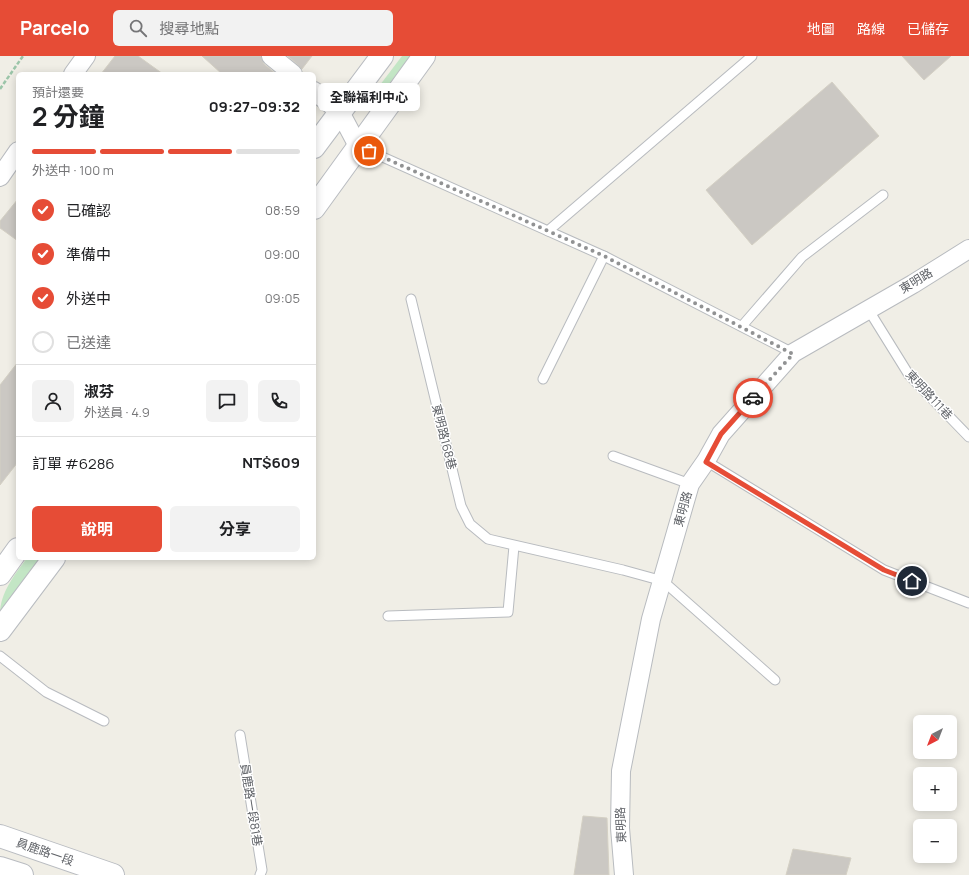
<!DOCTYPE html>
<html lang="zh-TW">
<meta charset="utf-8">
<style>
:root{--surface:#fff;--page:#f2f2f2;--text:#202124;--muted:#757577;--line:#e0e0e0;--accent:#e64c36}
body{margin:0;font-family:Manrope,"Noto Sans TC",sans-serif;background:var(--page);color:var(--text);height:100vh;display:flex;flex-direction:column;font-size:15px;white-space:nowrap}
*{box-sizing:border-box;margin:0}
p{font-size:13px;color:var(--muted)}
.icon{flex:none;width:22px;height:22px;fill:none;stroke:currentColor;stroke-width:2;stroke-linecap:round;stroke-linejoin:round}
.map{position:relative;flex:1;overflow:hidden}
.sheet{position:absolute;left:16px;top:16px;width:300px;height:488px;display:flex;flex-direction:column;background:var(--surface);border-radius:6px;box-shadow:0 2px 10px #0003}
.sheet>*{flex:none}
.needle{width:26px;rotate:222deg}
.tools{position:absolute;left:913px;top:659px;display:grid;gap:8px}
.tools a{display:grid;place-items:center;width:44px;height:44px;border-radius:6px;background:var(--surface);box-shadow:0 2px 10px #0003;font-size:20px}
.pin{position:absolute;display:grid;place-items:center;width:34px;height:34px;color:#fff;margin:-17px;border:2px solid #fff;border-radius:50%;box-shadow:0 1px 4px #0007}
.courier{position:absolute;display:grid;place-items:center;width:40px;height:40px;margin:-20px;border:3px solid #e64c36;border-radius:50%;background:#fff;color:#222;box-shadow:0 1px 5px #0007}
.bubble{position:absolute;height:28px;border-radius:6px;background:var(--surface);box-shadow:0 2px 10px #0003;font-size:13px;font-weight:700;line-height:28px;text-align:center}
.overview em{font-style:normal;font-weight:700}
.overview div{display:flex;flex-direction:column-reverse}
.overview{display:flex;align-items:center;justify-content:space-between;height:68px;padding:0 16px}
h1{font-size:26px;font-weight:700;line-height:30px}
.bar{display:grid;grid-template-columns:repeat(4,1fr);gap:6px 4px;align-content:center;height:48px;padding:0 16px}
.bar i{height:5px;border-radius:3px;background:var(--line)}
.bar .active{background:var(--accent)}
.bar p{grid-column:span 4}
.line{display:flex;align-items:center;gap:10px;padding:0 16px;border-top:1px solid var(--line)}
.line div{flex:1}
.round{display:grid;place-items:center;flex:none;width:42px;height:42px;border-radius:6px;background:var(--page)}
ol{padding:0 16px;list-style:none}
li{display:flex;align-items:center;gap:12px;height:44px}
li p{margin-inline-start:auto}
li .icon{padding:4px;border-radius:50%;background:var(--accent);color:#fff;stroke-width:4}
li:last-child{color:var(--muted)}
li i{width:22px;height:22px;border:2px solid var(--line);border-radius:50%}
.cta{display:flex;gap:8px;margin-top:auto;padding:8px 16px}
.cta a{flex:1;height:46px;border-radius:6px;background:var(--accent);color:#fff;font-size:16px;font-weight:700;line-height:46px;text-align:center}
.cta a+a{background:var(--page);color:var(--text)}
header{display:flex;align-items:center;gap:24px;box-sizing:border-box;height:56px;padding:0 20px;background:var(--accent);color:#fff}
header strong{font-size:19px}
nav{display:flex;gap:22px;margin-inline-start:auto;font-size:14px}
.search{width:280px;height:36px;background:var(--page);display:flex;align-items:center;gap:10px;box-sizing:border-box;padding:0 14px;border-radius:6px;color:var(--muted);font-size:15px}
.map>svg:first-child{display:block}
.green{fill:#c3e6c5}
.building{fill:#cbc8c3;stroke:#d4d0c4}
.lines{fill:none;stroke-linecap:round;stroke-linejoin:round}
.service-casing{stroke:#b8bbbf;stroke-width:11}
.minor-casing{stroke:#b8bbbf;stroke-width:20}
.secondary-casing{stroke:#b9bcc1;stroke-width:24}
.path{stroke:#9bc5a9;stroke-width:2.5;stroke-dasharray:4 2;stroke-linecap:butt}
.service{stroke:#fff;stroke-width:9}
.minor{stroke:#fff;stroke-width:18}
.secondary{stroke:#fff;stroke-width:22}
.done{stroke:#919293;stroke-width:4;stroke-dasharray:0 7.2}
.route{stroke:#e64c36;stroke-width:5}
.labels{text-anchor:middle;stroke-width:3;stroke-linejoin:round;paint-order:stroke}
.street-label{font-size:12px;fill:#5e6166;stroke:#fff}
</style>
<header>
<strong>Parcelo</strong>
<div class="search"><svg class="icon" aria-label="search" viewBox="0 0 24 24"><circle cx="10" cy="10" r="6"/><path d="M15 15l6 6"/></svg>搜尋地點</div>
<nav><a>地圖</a><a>路線</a><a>已儲存</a></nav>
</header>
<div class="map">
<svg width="969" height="819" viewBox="0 0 969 819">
<rect width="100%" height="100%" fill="#f0eee6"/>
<!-- green -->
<g class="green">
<path d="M 402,0 L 410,0 L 384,35 L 380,33 L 380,29 Z"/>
<path d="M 27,502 L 41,502 L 0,558 C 0,537 15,518 27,502 Z"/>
</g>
<!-- building -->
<g class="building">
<path d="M 115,0 L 138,0 L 163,18 L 101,18 Z"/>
<path d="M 202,0 L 261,0 L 264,8 L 276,18 L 222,18 Z"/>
<path d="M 288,0 L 312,0 L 302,13 Z"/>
<path d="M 902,0 L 951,0 L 924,24 Z"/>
<path d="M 832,26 L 879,80 L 752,189 L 706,134 Z"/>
<path d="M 18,143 L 18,185 L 0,172 L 0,165 Z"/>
<path d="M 18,306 L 18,406 L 0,429 L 0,329 Z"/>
<path d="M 583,760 L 607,762 L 609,819 L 574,819 Z"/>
<path d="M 793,793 L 851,802 L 846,819 L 786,819 Z"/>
</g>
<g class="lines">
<!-- service casing -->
<g class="service-casing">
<g id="service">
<path d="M 358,90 L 604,200 L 793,297"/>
<path d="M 548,175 L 752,0"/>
<path d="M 411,243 L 461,450 L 470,468 L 488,483 L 623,514 L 663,525 L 775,624"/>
<path d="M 868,253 L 909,319 L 969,381"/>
<path d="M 742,270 L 802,201 L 883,139"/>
<path d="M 543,323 L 604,200"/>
<path d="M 613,400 L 690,428"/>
<path d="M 706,405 L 884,514 L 969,547"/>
<path d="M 388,560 L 508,556 L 514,490"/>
<path d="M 0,600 L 46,636 L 104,665"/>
<path d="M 240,679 L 262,814 L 260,819"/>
</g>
</g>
<!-- minor casing -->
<g class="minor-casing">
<g id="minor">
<path d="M 271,0 L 293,18"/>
<path d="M 73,18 L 86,0"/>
<path d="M 314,35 L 340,56 L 358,90"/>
<path d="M 0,121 L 18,95"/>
<path d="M 624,819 L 620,772 L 621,715 L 651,563 L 690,428 L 706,405 L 721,378 L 793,297 L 913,228 L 969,193"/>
</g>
</g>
<!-- secondary casing -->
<g class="secondary-casing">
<g id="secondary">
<path d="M 314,91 L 382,0"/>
<path d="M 314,152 L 424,0"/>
<path d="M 0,518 L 18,493"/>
<path d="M 0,574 L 54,502"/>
<path d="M 0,780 L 113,819"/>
<path d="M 0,812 L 22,819"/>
</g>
</g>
<!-- path -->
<path class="path" d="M 0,33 L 23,0"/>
<!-- service -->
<use href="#service" class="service"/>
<!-- minor -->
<use href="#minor" class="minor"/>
<!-- secondary -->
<use href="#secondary" class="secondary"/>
</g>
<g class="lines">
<!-- done -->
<path class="done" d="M 369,95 L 604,200 L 793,298 L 753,342"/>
<!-- route -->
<path class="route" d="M 753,342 L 721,378 L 706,406 L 884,514 L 912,525"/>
</g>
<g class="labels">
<!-- street labels -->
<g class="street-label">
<text transform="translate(916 225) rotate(-31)" y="4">東明路</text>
<text transform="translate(929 339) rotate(47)" y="4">東明路111巷</text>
<text transform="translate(444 381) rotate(76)" y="4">東明路168巷</text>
<text transform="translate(683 453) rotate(-74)" y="4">東明路</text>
<text transform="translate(251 749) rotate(81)" y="4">員鹿路一段81巷</text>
<text transform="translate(621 769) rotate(-92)" y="4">東明路</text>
<text transform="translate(45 796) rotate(19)" y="4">員鹿路一段</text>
</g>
</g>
</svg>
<div class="tools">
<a><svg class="needle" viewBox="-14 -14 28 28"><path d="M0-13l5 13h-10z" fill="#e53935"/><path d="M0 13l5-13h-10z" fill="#757577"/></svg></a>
<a>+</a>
<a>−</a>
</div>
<div class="pin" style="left:369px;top:95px;background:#ea580c"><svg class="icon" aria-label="bag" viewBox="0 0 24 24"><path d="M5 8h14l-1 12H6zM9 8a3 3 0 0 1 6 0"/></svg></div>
<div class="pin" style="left:912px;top:525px;background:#1f2937"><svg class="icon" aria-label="home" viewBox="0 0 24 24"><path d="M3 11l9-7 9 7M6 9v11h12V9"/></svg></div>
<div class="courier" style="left:753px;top:342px"><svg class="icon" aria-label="car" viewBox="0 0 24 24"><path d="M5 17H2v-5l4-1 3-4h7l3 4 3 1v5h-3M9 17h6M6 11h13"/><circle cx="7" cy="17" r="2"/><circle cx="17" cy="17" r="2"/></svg></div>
<div class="bubble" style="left:318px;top:27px;width:102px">全聯福利中心</div>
<section class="sheet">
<div class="overview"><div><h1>2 分鐘</h1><p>預計還要</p></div><em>09:27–09:32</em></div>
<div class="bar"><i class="active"></i><i class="active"></i><i class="active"></i><i></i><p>外送中 · 100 m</p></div>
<ol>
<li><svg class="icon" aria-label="check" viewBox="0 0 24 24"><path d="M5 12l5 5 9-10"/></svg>已確認<p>08:59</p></li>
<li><svg class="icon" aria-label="check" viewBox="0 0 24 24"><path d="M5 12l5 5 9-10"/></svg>準備中<p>09:00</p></li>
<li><svg class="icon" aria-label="check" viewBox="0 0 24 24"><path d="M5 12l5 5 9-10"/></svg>外送中<p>09:05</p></li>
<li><i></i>已送達</li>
</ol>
<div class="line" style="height:72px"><a class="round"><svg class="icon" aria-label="person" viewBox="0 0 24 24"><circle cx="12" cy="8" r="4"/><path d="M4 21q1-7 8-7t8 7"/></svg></a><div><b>淑芬</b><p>外送員 · 4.9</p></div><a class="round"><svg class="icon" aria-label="chat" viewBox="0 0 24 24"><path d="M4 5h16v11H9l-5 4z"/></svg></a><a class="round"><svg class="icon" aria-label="phone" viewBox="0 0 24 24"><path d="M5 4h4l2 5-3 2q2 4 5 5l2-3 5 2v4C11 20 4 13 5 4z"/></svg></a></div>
<div class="line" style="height:52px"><div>訂單 #6286</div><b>NT$609</b></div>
<div class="cta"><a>說明</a><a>分享</a></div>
</section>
</div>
